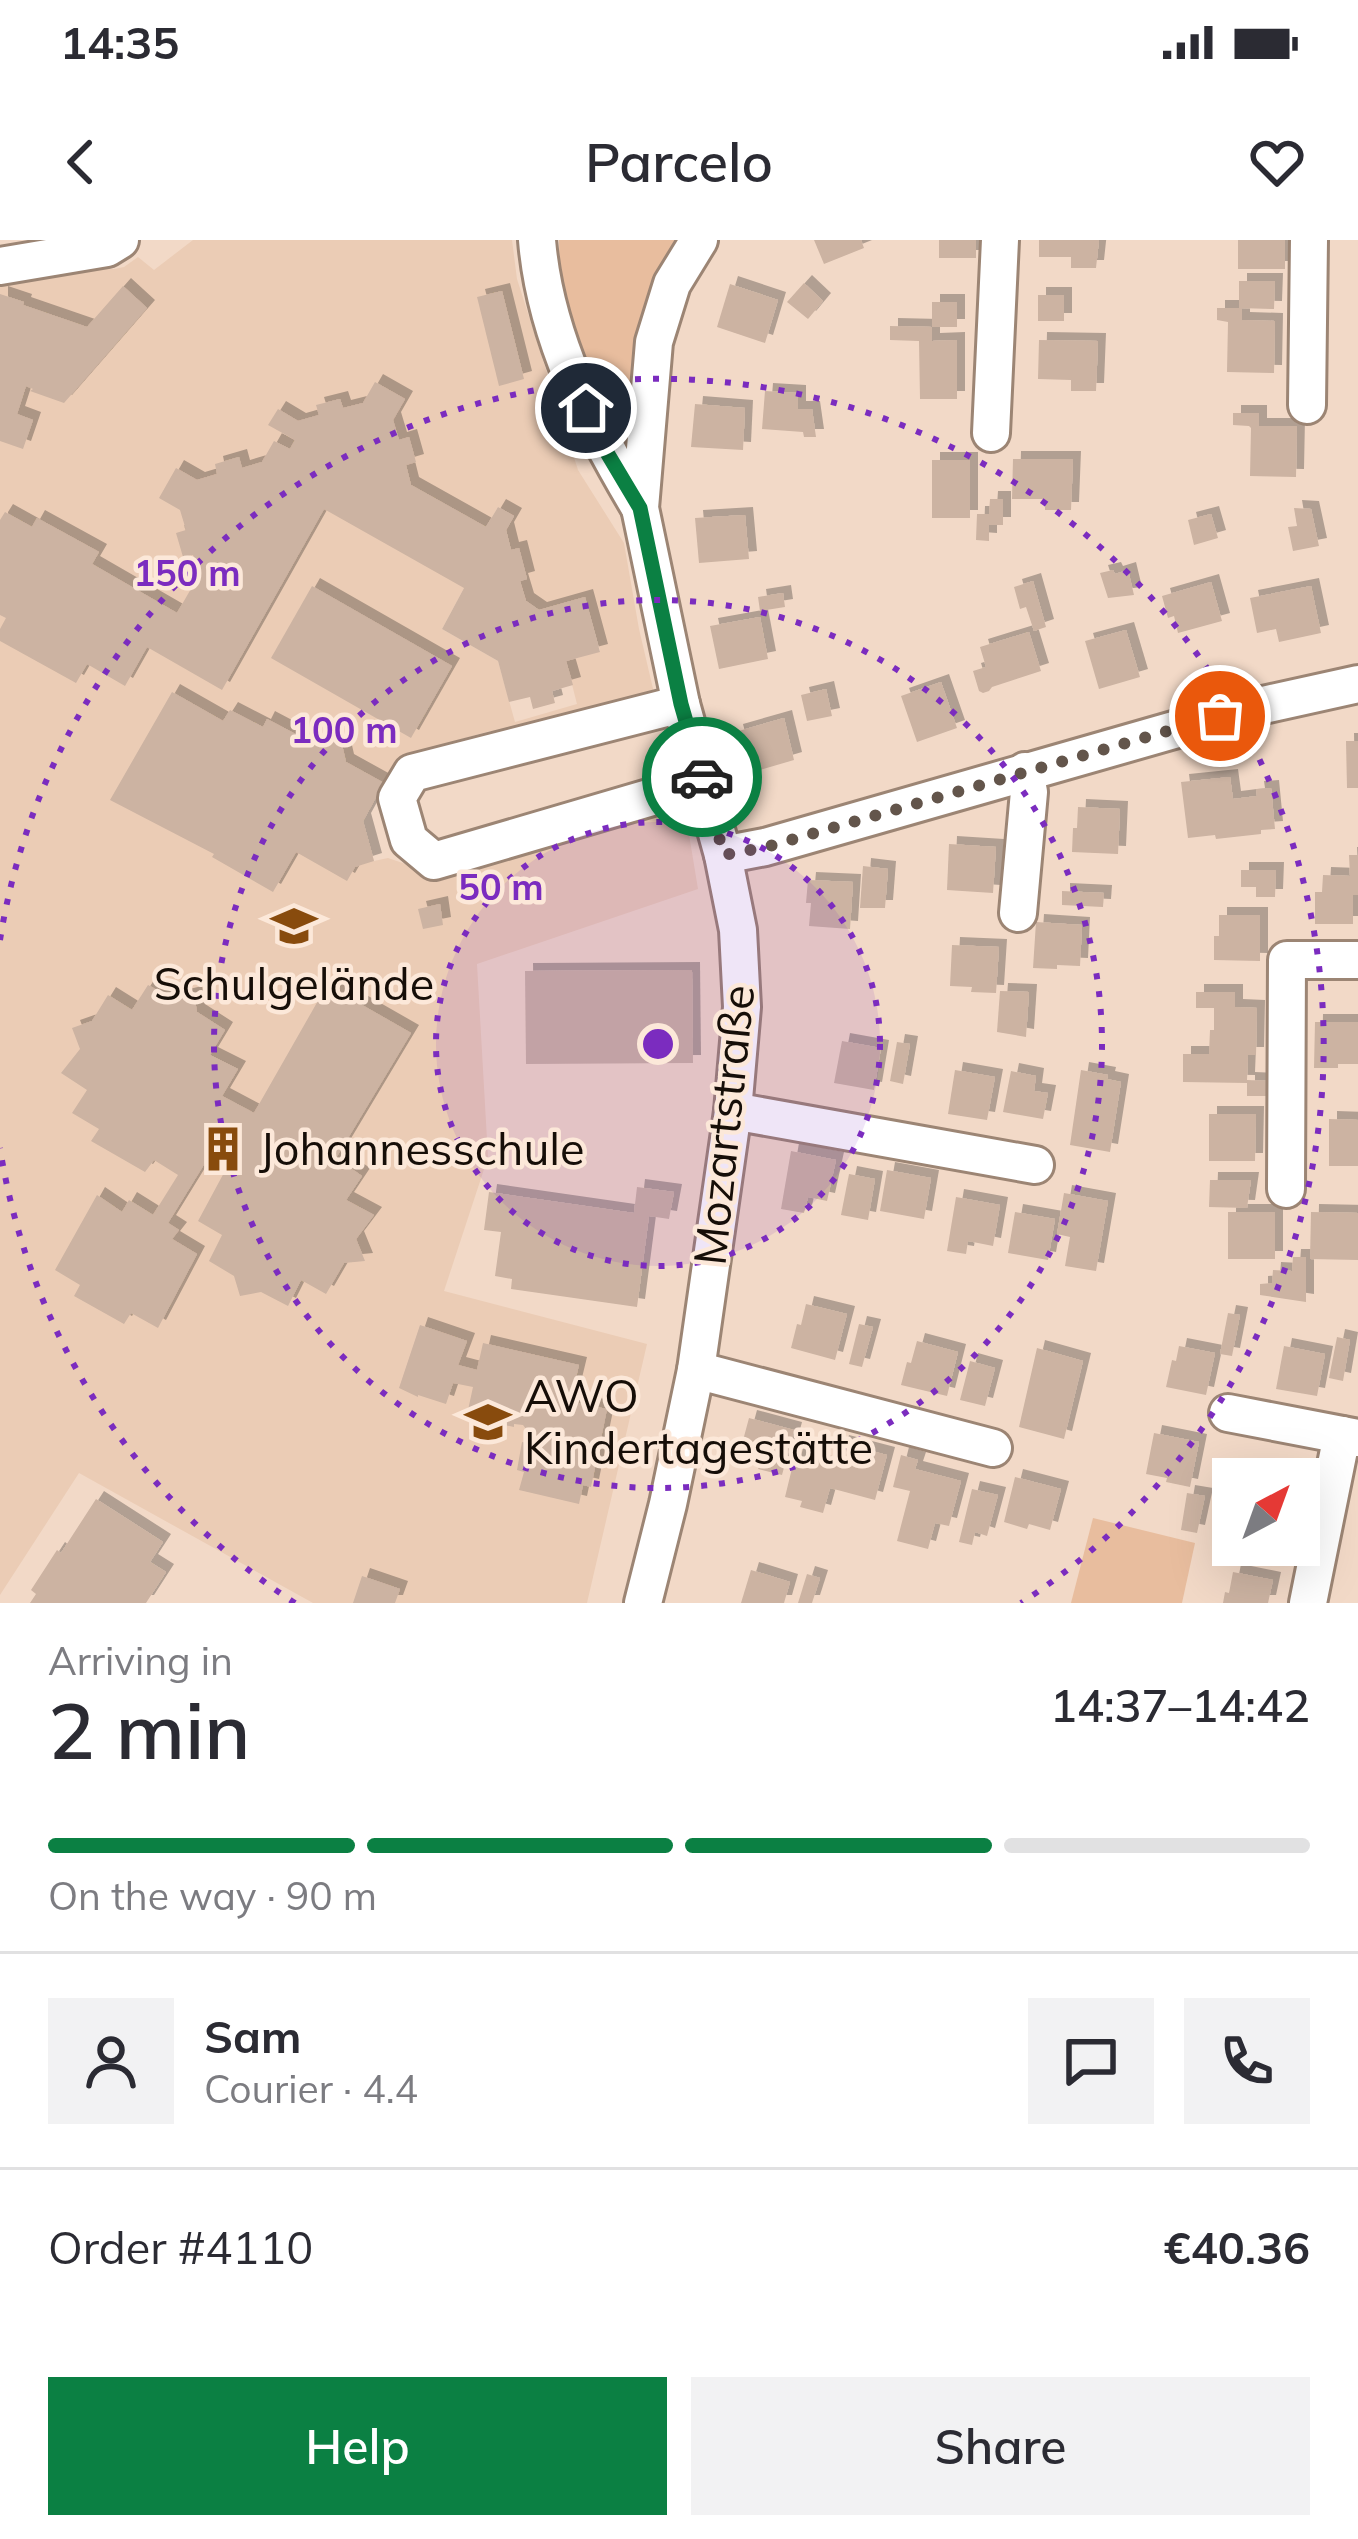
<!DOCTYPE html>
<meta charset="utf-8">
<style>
:root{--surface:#fff;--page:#f2f2f3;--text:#2b2b33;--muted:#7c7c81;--line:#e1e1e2;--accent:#0b8043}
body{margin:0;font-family:Mulish,sans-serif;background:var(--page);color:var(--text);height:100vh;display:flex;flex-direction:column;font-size:45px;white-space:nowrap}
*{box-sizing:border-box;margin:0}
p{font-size:39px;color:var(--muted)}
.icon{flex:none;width:66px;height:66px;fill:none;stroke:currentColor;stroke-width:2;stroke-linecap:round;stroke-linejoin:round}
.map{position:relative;height:1363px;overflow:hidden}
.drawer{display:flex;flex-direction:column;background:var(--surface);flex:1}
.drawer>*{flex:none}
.needle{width:78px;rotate:41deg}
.fabs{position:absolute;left:1212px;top:1218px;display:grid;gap:24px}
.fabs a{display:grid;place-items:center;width:108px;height:108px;border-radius:0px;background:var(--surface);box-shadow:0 12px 48px #0002;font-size:60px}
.pin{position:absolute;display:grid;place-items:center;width:102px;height:102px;color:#fff;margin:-51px;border:6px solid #fff;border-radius:50%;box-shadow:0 3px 12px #0007}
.courier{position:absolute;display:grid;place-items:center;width:120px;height:120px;margin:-60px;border:9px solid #0b8043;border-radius:50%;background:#fff;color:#222;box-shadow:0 3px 15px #0007}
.headline em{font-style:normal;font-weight:600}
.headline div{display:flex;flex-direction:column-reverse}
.headline{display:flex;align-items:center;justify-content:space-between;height:204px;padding:0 48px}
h1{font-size:78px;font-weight:600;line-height:90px}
.bar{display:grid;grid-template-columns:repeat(4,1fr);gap:18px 12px;align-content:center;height:144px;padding:0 48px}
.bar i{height:15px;border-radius:9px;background:var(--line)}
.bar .current{background:var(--accent)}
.bar p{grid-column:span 4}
.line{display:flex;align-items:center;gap:30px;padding:0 48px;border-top:3px solid var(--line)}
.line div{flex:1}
.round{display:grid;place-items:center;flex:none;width:126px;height:126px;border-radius:0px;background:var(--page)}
.action{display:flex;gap:24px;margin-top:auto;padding:24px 48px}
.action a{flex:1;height:138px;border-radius:0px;background:var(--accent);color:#fff;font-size:48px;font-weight:600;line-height:138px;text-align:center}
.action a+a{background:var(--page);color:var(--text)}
.status{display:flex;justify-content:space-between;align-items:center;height:84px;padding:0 60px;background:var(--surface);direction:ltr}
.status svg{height:33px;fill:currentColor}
header{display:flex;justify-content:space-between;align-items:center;height:156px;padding:0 48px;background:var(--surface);font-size:54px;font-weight:600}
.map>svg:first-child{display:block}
.built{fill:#ebccb5;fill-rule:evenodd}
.green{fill:#e8bd9e}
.building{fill:#ccb3a2;filter:url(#shadow)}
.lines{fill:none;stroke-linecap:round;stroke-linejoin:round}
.minor-casing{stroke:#9c8574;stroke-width:42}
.minor{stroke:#fff;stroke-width:36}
.done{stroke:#63554b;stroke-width:12;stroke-dasharray:0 21.6}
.route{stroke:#0b8043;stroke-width:15}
.ring{fill:none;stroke:#7b2cbf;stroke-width:6;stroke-dasharray:6 12}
.labels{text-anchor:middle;stroke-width:9;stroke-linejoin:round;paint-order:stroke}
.poi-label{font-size:45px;fill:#160e08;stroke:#fce8d9;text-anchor:start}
.street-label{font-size:45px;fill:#160e08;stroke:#fce8d9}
.centre{fill:#7b2cbf;stroke:#fce8d9;stroke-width:6}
.ring-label{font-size:36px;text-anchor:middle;font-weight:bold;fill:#7b2cbf;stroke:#fce8d9;stroke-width:9;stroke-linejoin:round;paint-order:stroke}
</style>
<div class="status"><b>14:35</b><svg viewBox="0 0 49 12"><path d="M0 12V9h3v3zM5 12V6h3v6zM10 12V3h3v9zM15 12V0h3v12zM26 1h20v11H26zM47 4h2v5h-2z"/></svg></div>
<header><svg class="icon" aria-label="back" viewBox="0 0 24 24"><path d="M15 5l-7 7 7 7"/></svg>Parcelo<svg class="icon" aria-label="heart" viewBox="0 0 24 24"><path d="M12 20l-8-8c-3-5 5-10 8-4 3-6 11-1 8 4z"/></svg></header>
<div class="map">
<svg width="1358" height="1363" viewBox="0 0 1358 1363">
<defs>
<filter id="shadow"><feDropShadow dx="8" dy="-8" stdDeviation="0" flood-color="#0004"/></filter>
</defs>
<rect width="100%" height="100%" fill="#f2d9c7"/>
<!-- built -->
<path class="built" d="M 193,0 L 512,0 L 517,39 L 578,230 L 624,303 L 639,389 L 654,453 L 522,496 L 490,491 L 405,515 L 398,520 L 363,581 L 374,621 L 388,618 L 438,635 L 684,564 L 698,649 L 477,724 L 488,917 L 444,1051 L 647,1104 L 587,1363 L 313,1363 L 79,1233 L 0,1355 L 0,33 L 92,24 L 103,29 L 114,29 L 124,27 L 138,17 L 154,30 ZM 498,267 L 514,276 L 506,290 L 511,310 L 519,309 L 527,339 L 520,341 L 526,361 L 539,370 L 585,358 L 600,411 L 566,421 L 577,464 L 515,482 L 498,421 L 442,389 L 464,348 L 474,281 L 486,287 Z"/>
<!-- green -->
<g class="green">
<path d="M 559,0 L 683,0 L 654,42 L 623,188 L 611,188 L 560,46 Z"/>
<path d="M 1093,1278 L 1195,1303 L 1182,1363 L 1071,1363 Z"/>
</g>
<!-- building -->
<g class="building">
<path d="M 814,0 L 861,0 L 864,8 L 824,24 Z"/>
<rect x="939" y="0" width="37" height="18"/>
<path d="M 1039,0 L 1099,0 L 1096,28 L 1071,28 L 1071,17 L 1039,17 Z"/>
<rect x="1238" y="0" width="47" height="29"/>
<path d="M 1239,41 L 1275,41 L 1274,69 L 1239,68 Z"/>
<path d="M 804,43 L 823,61 L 808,79 L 787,62 Z"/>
<path d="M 730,44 L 778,60 L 765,103 L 717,87 Z"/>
<path d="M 123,46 L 147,68 L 64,163 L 30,151 L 33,149 L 26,146 L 17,174 L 33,180 L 23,209 L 0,201 L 0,54 L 24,62 L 23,65 L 87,87 Z"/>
<path d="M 502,51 L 524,139 L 499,146 L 477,57 Z"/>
<rect x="1038" y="55" width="26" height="26"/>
<path d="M 932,62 L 957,62 L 957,87 L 932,87 L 932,101 L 957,100 L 957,159 L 920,159 L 919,101 L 890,100 L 890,86 L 932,87 Z"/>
<path d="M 1217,68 L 1242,68 L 1242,80 L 1275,81 L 1274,133 L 1227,132 L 1228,82 L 1217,80 Z"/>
<path d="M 1039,100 L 1098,101 L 1096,151 L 1071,151 L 1071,140 L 1038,139 Z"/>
<path d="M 375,142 L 405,159 L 393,180 L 399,200 L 409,197 L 416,222 L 406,225 L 411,245 L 486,287 L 498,267 L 514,276 L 506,290 L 511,310 L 519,308 L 527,339 L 520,341 L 526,361 L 539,370 L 585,357 L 600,412 L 566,421 L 573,445 L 552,451 L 555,463 L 533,469 L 530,457 L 509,462 L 498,421 L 442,389 L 464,348 L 324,269 L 222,450 L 147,407 L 125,446 L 87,424 L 76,443 L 0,401 L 0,389 L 6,378 L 0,375 L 0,280 L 5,272 L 32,287 L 37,278 L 99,312 L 92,324 L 177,373 L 199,335 L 193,315 L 183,317 L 176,293 L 186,290 L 180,270 L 159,258 L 176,228 L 197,240 L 217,234 L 215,224 L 239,217 L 242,228 L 262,222 L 274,201 L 290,209 L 295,200 L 268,185 L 278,169 L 298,181 L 319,175 L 316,165 L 340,159 L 343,168 L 363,163 Z"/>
<path d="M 765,151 L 798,153 L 798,169 L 812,169 L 816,197 L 804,197 L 803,192 L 762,189 Z"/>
<path d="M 695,164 L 745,168 L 743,210 L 691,207 Z"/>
<path d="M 1233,173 L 1259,173 L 1259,186 L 1297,186 L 1296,237 L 1250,236 L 1251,188 L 1249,186 L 1233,185 Z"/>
<path d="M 1013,219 L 1073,219 L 1071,270 L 1045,270 L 1045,259 L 1012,259 Z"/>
<rect x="932" y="220" width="38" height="58"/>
<path d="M 990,259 L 1003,259 L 1003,285 L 989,285 L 989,301 L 976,300 L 977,274 L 989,274 Z"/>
<path d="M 1294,268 L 1311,269 L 1319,306 L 1293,311 L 1288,287 L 1297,286 Z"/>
<path d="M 1211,274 L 1218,298 L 1194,305 L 1188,280 Z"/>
<path d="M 745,275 L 749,319 L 699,323 L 695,278 Z"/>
<path d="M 1113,330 L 1115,334 L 1128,330 L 1134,355 L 1108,358 L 1100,333 Z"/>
<path d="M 1033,341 L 1046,387 L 1034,391 L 1026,367 L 1020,369 L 1014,347 Z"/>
<path d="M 1211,342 L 1222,381 L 1178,393 L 1174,376 L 1168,378 L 1162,356 Z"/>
<path d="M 312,346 L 452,426 L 411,498 L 271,418 Z"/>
<path d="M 1311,346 L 1321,393 L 1279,402 L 1276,389 L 1257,393 L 1250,358 Z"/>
<path d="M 783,353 L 785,367 L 760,371 L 758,357 Z"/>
<path d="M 760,377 L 768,419 L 719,429 L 710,386 Z"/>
<path d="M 1126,390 L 1140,437 L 1099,449 L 1085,401 Z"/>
<path d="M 1029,392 L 1041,431 L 992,447 L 989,451 L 983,453 L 979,451 L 973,431 L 986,427 L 980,407 Z"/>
<path d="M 941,442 L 957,488 L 917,502 L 901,456 Z"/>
<path d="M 826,449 L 832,476 L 807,481 L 801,455 Z"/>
<path d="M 172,452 L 223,481 L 230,470 L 263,487 L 267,479 L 320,507 L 341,500 L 346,522 L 384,543 L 363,581 L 374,621 L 355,627 L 347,641 L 296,612 L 273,652 L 212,617 L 214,614 L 110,560 Z"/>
<path d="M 784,478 L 794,520 L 746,534 L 735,492 Z"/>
<path d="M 1346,501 L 1358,501 L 1358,548 L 1347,548 Z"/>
<path d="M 1230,537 L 1233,559 L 1257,556 L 1256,549 L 1271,548 L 1275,589 L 1261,590 L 1261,594 L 1216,599 L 1215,595 L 1188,598 L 1181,542 Z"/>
<path d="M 1078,567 L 1120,569 L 1118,614 L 1072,612 L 1073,588 L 1077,588 Z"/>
<path d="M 949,604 L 996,607 L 993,653 L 947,650 Z"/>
<path d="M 1349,615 L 1358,615 L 1358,655 L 1353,655 L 1353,684 L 1315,684 L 1315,652 L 1322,652 L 1323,635 L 1350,636 Z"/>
<path d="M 863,626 L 888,629 L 885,668 L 860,668 Z"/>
<path d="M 1241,630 L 1276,630 L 1275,657 L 1256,657 L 1256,647 L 1241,647 Z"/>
<path d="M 808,640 L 853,642 L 850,689 L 809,686 L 811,663 L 806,663 Z"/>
<path d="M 1062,651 L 1104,653 L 1103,667 L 1062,665 Z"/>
<path d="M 440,664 L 443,685 L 423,689 L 418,669 Z"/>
<path d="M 1219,675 L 1260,675 L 1260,721 L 1214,720 L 1214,696 L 1219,696 Z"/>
<path d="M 1036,682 L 1082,685 L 1080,726 L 1057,725 L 1057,729 L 1033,728 Z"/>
<path d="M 952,705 L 999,707 L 996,753 L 971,752 L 972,747 L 950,746 Z"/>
<path d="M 692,730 L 693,823 L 526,824 L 525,731 Z"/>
<path d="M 148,745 L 173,759 L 194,754 L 197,772 L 225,790 L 210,815 L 238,829 L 222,856 L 254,873 L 327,745 L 411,793 L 336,918 L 362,936 L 346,960 L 374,975 L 356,999 L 365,1021 L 344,1023 L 326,1054 L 301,1040 L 288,1066 L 261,1052 L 240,1056 L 234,1036 L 209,1021 L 222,995 L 198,981 L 226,929 L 208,918 L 168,983 L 179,990 L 172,999 L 197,1014 L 158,1088 L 131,1073 L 124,1084 L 74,1056 L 80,1045 L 55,1030 L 97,955 L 122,972 L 129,960 L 153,975 L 178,935 L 154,920 L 145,932 L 91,901 L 99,889 L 72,873 L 87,850 L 61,833 L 80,809 L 72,788 L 92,781 L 108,755 L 132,770 Z"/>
<path d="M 1000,751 L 1029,752 L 1026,797 L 997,792 Z"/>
<path d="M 1196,752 L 1235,752 L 1235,767 L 1257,768 L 1256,815 L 1248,815 L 1247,840 L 1270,841 L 1270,856 L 1247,856 L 1247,843 L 1183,842 L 1183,814 L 1209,814 L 1210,790 L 1214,790 L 1214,768 L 1196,768 Z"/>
<path d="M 1315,782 L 1358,782 L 1358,824 L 1338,824 L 1338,828 L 1314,828 Z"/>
<path d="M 842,801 L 881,808 L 874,850 L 834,843 Z"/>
<path d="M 897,802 L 910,804 L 903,844 L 890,841 Z"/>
<path d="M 955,830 L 995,837 L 987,880 L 948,874 Z"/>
<path d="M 1081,830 L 1108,835 L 1107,839 L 1121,842 L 1110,912 L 1070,905 Z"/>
<path d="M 1011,831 L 1036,836 L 1034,851 L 1048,853 L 1043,879 L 1003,872 Z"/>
<path d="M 1209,874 L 1256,874 L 1255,921 L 1209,921 Z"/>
<path d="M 1329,879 L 1358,880 L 1358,926 L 1329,926 Z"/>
<path d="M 791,911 L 836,920 L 827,961 L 808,957 L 804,973 L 781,969 Z"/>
<path d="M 887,930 L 931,938 L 924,979 L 880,971 Z"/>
<path d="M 849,934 L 875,939 L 868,980 L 841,975 Z"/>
<path d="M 1210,940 L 1251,940 L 1247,968 L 1209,967 Z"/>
<path d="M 637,947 L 674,952 L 669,979 L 649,976 L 637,1067 L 511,1049 L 512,1039 L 495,1036 L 501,992 L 484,990 L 489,952 L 634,973 Z"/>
<path d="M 1064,953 L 1108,961 L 1096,1031 L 1065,1026 L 1070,997 L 1057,994 Z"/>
<path d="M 956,957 L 1000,965 L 993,1006 L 968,1001 L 966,1014 L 947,1011 Z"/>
<path d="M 1015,972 L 1055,979 L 1048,1020 L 1008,1013 Z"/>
<rect x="1228" y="972" width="47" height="47"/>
<path d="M 1311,972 L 1358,973 L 1358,1020 L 1310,1019 Z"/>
<path d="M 1293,1017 L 1306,1017 L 1306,1062 L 1260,1055 L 1260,1044 L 1272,1043 L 1273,1030 L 1292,1031 Z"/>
<path d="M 806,1064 L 847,1074 L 835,1120 L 791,1108 L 797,1084 L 801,1085 Z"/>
<path d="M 1228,1073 L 1240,1075 L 1232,1116 L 1220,1114 Z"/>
<path d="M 859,1084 L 873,1087 L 862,1127 L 849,1124 Z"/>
<path d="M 420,1085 L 467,1101 L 458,1125 L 477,1130 L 483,1103 L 579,1125 L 572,1154 L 579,1156 L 578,1163 L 607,1169 L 591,1247 L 583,1245 L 579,1264 L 519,1250 L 524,1232 L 517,1230 L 522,1202 L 527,1203 L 529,1193 L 523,1185 L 514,1184 L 514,1187 L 486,1181 L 489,1174 L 468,1170 L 473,1147 L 453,1143 L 446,1164 L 418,1155 L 418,1157 L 399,1148 Z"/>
<path d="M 1337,1097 L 1350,1100 L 1343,1141 L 1329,1138 Z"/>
<path d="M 917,1101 L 958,1112 L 947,1156 L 901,1145 L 907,1122 L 911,1123 Z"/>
<path d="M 1179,1106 L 1215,1113 L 1206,1155 L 1166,1147 L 1172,1120 L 1176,1121 Z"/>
<path d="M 1284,1106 L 1325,1114 L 1317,1156 L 1276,1149 Z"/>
<path d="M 1037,1108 L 1083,1121 L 1064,1199 L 1019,1187 Z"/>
<path d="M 970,1121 L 995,1128 L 985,1166 L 960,1160 Z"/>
<path d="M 749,1178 L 794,1190 L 782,1235 L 758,1229 L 760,1225 L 738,1219 Z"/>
<path d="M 1154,1193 L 1199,1202 L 1190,1247 L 1166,1242 L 1167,1238 L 1146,1234 Z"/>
<path d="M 841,1203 L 887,1215 L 875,1260 L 830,1248 L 823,1273 L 800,1267 L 802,1261 L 785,1257 L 795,1216 L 835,1227 Z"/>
<path d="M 901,1215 L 918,1220 L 915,1229 L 961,1241 L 949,1286 L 935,1283 L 928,1309 L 897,1301 L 910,1251 L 893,1247 Z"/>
<path d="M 1015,1237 L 1061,1249 L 1050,1290 L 1029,1284 L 1027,1289 L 1004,1282 Z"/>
<path d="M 972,1249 L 998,1255 L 987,1296 L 975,1292 L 972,1305 L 959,1302 Z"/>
<path d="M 1187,1253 L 1205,1256 L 1197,1293 L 1181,1290 Z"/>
<path d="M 96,1259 L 163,1302 L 150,1322 L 166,1332 L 146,1363 L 30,1363 L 36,1354 L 31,1350 L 57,1310 L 61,1313 Z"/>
<path d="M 1231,1305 L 1272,1305 L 1268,1322 L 1229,1315 Z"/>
<path d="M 751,1330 L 790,1342 L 784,1363 L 741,1363 Z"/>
<path d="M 1233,1332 L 1273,1340 L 1268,1363 L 1223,1363 L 1225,1352 L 1229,1353 Z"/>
<path d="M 807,1334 L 820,1338 L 812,1363 L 798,1363 Z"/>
<path d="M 362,1336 L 400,1349 L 395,1363 L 353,1363 Z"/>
</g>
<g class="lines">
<!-- minor casing -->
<g class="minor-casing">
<g id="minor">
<path d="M 537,0 C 545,97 591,186 640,268"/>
<path d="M 0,26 L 107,8 L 120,0"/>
<path d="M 1307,165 L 1309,0"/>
<path d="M 991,193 L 1000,0"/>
<path d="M 681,464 L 412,533 L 397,558 L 409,600 L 434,621 L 703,542"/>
<path d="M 723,615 L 765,607 L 1254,467 L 1358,444"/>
<path d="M 1018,673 L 1029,552 L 1025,531"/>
<path d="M 733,871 L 1035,925"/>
<path d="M 1286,949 L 1287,720 L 1358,720"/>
<path d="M 696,1130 L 993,1208"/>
<path d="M 1228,1173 L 1358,1198"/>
<path d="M 643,1363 L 668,1264 L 696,1130 L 733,871 L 742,767 L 738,690 L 723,615 L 681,464 L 640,268 L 654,102 L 672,44 L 699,0"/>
<path d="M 1308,1363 L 1342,1195"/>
</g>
</g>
<!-- minor -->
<use href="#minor" class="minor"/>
</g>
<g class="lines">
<!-- done -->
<path class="done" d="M 702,537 L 724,615 L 766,607 L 1220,476"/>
<!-- route -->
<path class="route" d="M 586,168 L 603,206 L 640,268 L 681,464 L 702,537"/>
</g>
<!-- distance rings -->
<circle cx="658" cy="804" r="222" fill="#7b2cbf" fill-opacity=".12"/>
<g class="ring">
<circle cx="658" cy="804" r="222"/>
<circle cx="658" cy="804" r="444"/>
<path d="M295 1363A666 666 0 0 1 0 908M0 700A666 666 0 1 1 1021 1363"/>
</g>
<!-- icons -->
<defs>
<g id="school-bare" transform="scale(3.6)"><path d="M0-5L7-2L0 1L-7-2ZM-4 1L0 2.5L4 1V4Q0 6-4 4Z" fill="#884b0d" stroke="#fce8d9" stroke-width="2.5" paint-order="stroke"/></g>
<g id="building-bare" transform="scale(3.6)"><path d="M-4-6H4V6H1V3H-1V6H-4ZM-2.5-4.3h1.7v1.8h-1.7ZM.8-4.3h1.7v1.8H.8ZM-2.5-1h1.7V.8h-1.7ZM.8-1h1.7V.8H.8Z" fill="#884b0d" stroke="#fce8d9" stroke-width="2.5" paint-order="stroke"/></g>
</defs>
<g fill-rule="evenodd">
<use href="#school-bare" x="294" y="686"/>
<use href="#building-bare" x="223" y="909"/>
<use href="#school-bare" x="488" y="1182"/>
</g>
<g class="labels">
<!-- poi labels -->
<g class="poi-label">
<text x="294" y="760" text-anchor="middle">Schulgelände</text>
<text x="259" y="925">Johannesschule</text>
<text x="524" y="1172">AWO<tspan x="524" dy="52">Kindertagestätte</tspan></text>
</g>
<!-- street labels -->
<g class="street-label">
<text transform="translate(724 885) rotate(-84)" y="16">Mozartstraße</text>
</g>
</g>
<circle cx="658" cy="804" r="18" class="centre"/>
<g class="ring-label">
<text x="187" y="346">150 m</text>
<text x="344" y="503">100 m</text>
<text x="501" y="660">50 m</text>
</g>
</svg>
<div class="fabs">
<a><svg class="needle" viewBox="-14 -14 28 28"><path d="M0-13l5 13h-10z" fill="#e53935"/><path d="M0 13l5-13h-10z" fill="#7c7c81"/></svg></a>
</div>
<div class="pin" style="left:1220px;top:476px;background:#ea580c"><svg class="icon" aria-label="bag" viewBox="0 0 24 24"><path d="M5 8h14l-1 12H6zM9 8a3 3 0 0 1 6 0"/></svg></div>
<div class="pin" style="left:586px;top:168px;background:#1f2937"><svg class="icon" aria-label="home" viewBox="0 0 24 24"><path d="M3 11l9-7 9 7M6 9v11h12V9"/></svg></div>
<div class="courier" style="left:702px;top:537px"><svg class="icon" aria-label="car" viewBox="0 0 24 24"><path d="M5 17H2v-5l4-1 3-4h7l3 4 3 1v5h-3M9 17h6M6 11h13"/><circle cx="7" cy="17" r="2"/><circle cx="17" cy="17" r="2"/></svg></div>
</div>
<section class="drawer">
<div class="headline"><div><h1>2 min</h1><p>Arriving in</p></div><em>14:37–14:42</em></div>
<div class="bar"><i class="current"></i><i class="current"></i><i class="current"></i><i></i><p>On the way · 90 m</p></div>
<div class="line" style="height:216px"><a class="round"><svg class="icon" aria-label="person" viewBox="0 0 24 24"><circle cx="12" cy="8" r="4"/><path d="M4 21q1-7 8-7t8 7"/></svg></a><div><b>Sam</b><p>Courier · 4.4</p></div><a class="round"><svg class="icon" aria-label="chat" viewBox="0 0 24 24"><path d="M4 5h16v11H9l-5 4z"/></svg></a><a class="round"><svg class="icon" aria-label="phone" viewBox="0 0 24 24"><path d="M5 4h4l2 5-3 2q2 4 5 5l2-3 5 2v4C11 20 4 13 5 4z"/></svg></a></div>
<div class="line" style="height:156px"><div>Order #4110</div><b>€40.36</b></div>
<div class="action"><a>Help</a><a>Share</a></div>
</section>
